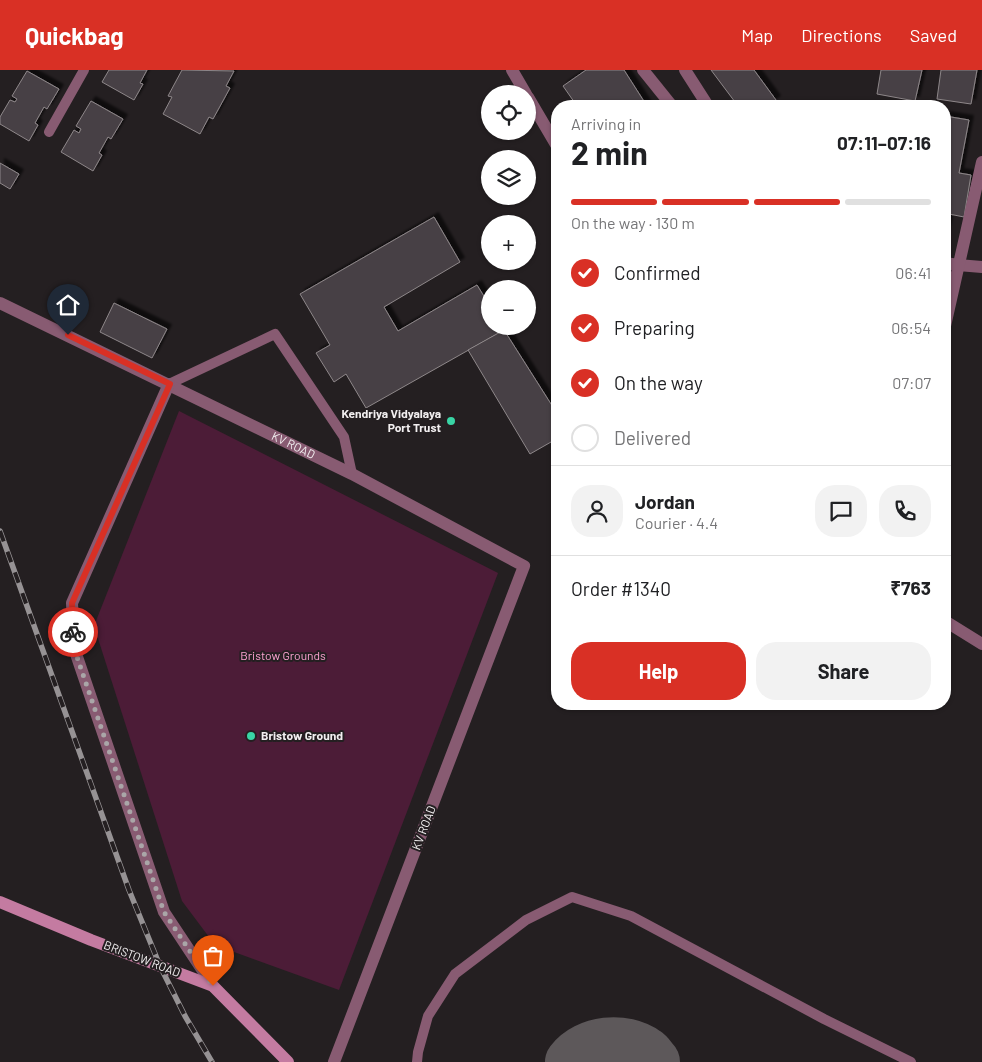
<!DOCTYPE html>
<meta charset="utf-8">
<style>
:root{--surface:#fff;--page:#f2f2f2;--text:#202124;--muted:#757577;--line:#e0e0e0;--accent:#d93025}
body{margin:0;font-family:Barlow,sans-serif;background:var(--page);color:var(--text);height:100vh;display:flex;flex-direction:column;font-size:19px;white-space:nowrap}
*{box-sizing:border-box;margin:0}
p{font-size:16px;color:var(--muted)}
.icon{flex:none;width:28px;height:28px;fill:none;stroke:currentColor;stroke-width:2;stroke-linecap:round;stroke-linejoin:round}
.map{position:relative;flex:1;overflow:hidden}
.details{position:absolute;left:551px;top:30px;width:400px;height:610px;display:flex;flex-direction:column;background:var(--surface);border-radius:20px;box-shadow:0 1px 4px #0004}
.details>*{flex:none}
.tools{position:absolute;left:481px;top:15px;display:grid;gap:10px}
.tools a{display:grid;place-items:center;width:55px;height:55px;border-radius:50%;background:var(--surface);box-shadow:0 1px 4px #0004;font-size:25px}
.pin{position:absolute;display:grid;place-items:center;width:42px;height:42px;color:#fff;margin:-51px -21px;border-radius:50% 50% 50% 0;rotate:-45deg;box-shadow:0 0 5px #0007}
.pin .icon{rotate:45deg}
.courier{position:absolute;display:grid;place-items:center;width:50px;height:50px;margin:-25px;border:4px solid #d93025;border-radius:50%;background:#fff;color:#222;box-shadow:0 1px 6px #0007}
.summary em{font-style:normal;font-weight:700}
.summary div{display:flex;flex-direction:column-reverse}
.summary{display:flex;align-items:center;justify-content:space-between;height:85px;padding:0 20px}
h1{font-size:32px;font-weight:700;line-height:38px}
.bar{display:grid;grid-template-columns:repeat(4,1fr);gap:8px 5px;align-content:center;height:60px;padding:0 20px}
.bar i{height:6px;border-radius:4px;background:var(--line)}
.bar .selected{background:var(--accent)}
.bar p{grid-column:span 4}
.line{display:flex;align-items:center;gap:12px;padding:0 20px;border-top:1px solid var(--line)}
.line div{flex:1}
.round{display:grid;place-items:center;flex:none;width:52px;height:52px;border-radius:20px;background:var(--page)}
ol{padding:0 20px;list-style:none}
li{display:flex;align-items:center;gap:15px;height:55px}
li p{margin-inline-start:auto}
li .icon{padding:5px;border-radius:50%;background:var(--accent);color:#fff;stroke-width:4}
li:last-child{color:var(--muted)}
li i{width:28px;height:28px;border:2px solid var(--line);border-radius:50%}
.button{display:flex;gap:10px;margin-top:auto;padding:10px 20px}
.button a{flex:1;height:58px;border-radius:20px;background:var(--accent);color:#fff;font-size:20px;font-weight:700;line-height:58px;text-align:center}
.button a+a{background:var(--page);color:var(--text)}
header{display:flex;align-items:center;gap:30px;box-sizing:border-box;height:70px;padding:0 25px;background:var(--accent);color:#fff}
header strong{font-size:24px}
nav{display:flex;gap:28px;margin-inline-start:auto;font-size:18px}
.map>svg:first-child{display:block}
.green{fill:#4c1c37}
.lines{fill:none;stroke-linecap:round;stroke-linejoin:round}
.taxiway{stroke:#5d585a;stroke-width:52}
.building{fill:#474144;stroke:#8e878a;filter:url(#shadow)}
.lane{stroke:#885b72;stroke-width:10}
.street{stroke:#885b72;stroke-width:12}
.secondary{stroke:#c47ba1;stroke-width:12}
.rail-casing{stroke:#969294;stroke-width:5.5}
.rail{stroke:#241f21;stroke-width:4;stroke-dasharray:11;stroke-linecap:butt}
.done{stroke:#aaa6a8;stroke-width:5;stroke-dasharray:0 9}
.route{stroke:#d93025;stroke-width:6}
.poi-dot{fill:#39d4a5;stroke:#241f21;stroke-width:2}
.labels{text-anchor:middle;stroke-width:4;stroke-linejoin:round;paint-order:stroke}
.poi-label{font-size:12px;font-weight:bold;fill:#f2eff0;stroke:#241f21;text-anchor:end}
.street-label{font-size:12px;fill:#f2eff0;stroke:#241f21}
.park-label{font-size:12px;fill:#fda3d2;stroke:#241f21}
</style>
<header>
<strong>Quickbag</strong>
<nav><a>Map</a><a>Directions</a><a>Saved</a></nav>
</header>
<div class="map">
<svg width="982" height="992" viewBox="0 0 982 992">
<defs>
<filter id="shadow"><feDropShadow dx="4.5" dy="-4.5" stdDeviation="1" flood-color="#0009"/></filter>
</defs>
<rect width="100%" height="100%" fill="#241f21"/>
<!-- green -->
<path class="green" d="M 179,341 L 498,503 L 339,920 L 215,875 L 182,831 L 94,556 Z"/>
<g class="lines">
<!-- taxiway -->
<path class="taxiway" d="M 571,992 C 587,971 624,967 646,983 C 649,985 651,989 654,992"/>
</g>
<!-- building -->
<g class="building">
<path d="M 109,0 L 147,0 L 140,13 L 143,14 L 134,30 L 102,12 Z"/>
<path d="M 182,0 L 234,1 L 226,16 L 230,18 L 213,49 L 209,47 L 200,64 L 163,44 L 172,27 L 168,26 Z"/>
<path d="M 586,0 L 624,0 L 647,36 L 577,36 L 563,16 Z"/>
<path d="M 711,0 L 754,0 L 776,30 L 768,36 L 738,36 Z"/>
<path d="M 881,0 L 922,0 L 915,31 L 877,24 Z"/>
<path d="M 941,0 L 977,0 L 971,34 L 937,29 Z"/>
<path d="M 27,1 L 59,19 L 47,39 L 44,37 L 35,53 L 38,55 L 29,71 L 0,54 L 0,47 L 10,30 L 15,32 L 17,29 L 12,26 Z"/>
<path d="M 91,31 L 123,49 L 111,69 L 108,67 L 99,83 L 102,85 L 93,101 L 61,82 L 74,60 L 79,63 L 81,59 L 76,56 Z"/>
<path d="M 945,46 L 969,50 L 959,103 L 971,105 L 964,147 L 949,144 L 945,164 Z"/>
<path d="M 0,93 L 19,104 L 10,119 L 0,113 Z"/>
<path d="M 434,147 L 460,192 L 384,237 L 398,261 L 477,215 L 490,236 L 490,256 L 501,256 L 504,260 L 366,338 L 346,304 L 334,312 L 316,283 L 330,275 L 300,224 Z"/>
<path d="M 945,202 L 951,204 L 945,223 Z"/>
<path d="M 114,233 L 167,259 L 152,288 L 100,262 Z"/>
<path d="M 504,260 L 558,345 L 558,368 L 530,384 L 468,280 Z"/>
</g>
<g class="lines">
<!-- lane -->
<g class="lane">
<path d="M 49,62 L 84,0"/>
<path d="M 169,314 L 275,264 L 344,367 L 352,404"/>
<path d="M 417,992 L 418,982 L 428,946 L 455,904 L 526,850 L 572,827 L 631,846 L 824,949 L 911,992"/>
</g>
<!-- street -->
<g class="street">
<path d="M 512,0 L 526,24"/>
<path d="M 643,0 L 672,36"/>
<path d="M 685,0 L 708,36"/>
<path d="M 528,27 L 558,78"/>
<path d="M 945,193 L 958,195 L 982,197"/>
<path id="s1" d="M 0,233 L 352,404 L 524,496 L 334,992"/>
<path d="M 945,256 L 982,92"/>
<path d="M 169,314 L 72,533 L 74,578 L 164,842 L 213,916"/>
<path d="M 945,551 L 982,574"/>
</g>
<!-- secondary -->
<path class="secondary" d="M 0,832 L 91,870 L 213,916 L 288,992"/>
<!-- rail casing -->
<g class="rail-casing">
<path id="rail" d="M 0,461 L 129,820 L 160,896 L 185,946 L 212,992"/>
</g>
<!-- rail -->
<use href="#rail" class="rail"/>
</g>
<g class="lines">
<!-- done -->
<path class="done" d="M 73,562 L 74,578 L 164,842 L 213,916"/>
<!-- route -->
<path class="route" d="M 68,265 L 170,314 L 72,533 L 73,562"/>
</g>
<!-- markers -->
<g class="poi-dot">
<circle cx="451" cy="351" r="5"/>
<circle cx="251" cy="666" r="5"/>
</g>
<g class="labels">
<!-- poi labels -->
<g class="poi-label">
<text x="441" y="348">Kendriya Vidyalaya<tspan x="441" dy="14">Port Trust</tspan></text>
<text x="261" y="670" text-anchor="start">Bristow Ground</text>
</g>
<!-- street labels -->
<g class="street-label">
<text dy="4" stroke="none"><textPath href="#s1" startOffset="326">KV ROAD</textPath></text>
<text transform="translate(424 758) rotate(-69)" y="4">KV ROAD</text>
<text transform="translate(142 889) rotate(21)" y="4">BRISTOW ROAD</text>
</g>
<!-- park labels -->
<g class="park-label">
<text x="283" y="590">Bristow Grounds</text>
</g>
</g>
</svg>
<div class="tools">
<a><svg class="icon" aria-label="locate" viewBox="0 0 24 24"><circle cx="12" cy="12" r="6"/><path d="M12 2v4M12 18v4M2 12h4M18 12h4"/></svg></a>
<a><svg class="icon" aria-label="layers" viewBox="0 0 24 24"><path d="M12 4l9 5-9 5-9-5zM3 14l9 5 9-5"/></svg></a>
<a>+</a>
<a>−</a>
</div>
<div class="pin" style="left:213px;top:916px;background:#ea580c"><svg class="icon" aria-label="bag" viewBox="0 0 24 24"><path d="M5 8h14l-1 12H6zM9 8a3 3 0 0 1 6 0"/></svg></div>
<div class="pin" style="left:68px;top:265px;background:#1f2937"><svg class="icon" aria-label="home" viewBox="0 0 24 24"><path d="M3 11l9-7 9 7M6 9v11h12V9"/></svg></div>
<div class="courier" style="left:73px;top:562px"><svg class="icon" aria-label="bike" viewBox="0 0 24 24"><circle cx="6" cy="16" r="4"/><circle cx="18" cy="16" r="4"/><path d="M6 16l4-8h5l3 8M10 8l3 8H6M13 5h3"/></svg></div>
<section class="details">
<div class="summary"><div><h1>2 min</h1><p>Arriving in</p></div><em>07:11–07:16</em></div>
<div class="bar"><i class="selected"></i><i class="selected"></i><i class="selected"></i><i></i><p>On the way · 130 m</p></div>
<ol>
<li><svg class="icon" aria-label="check" viewBox="0 0 24 24"><path d="M5 12l5 5 9-10"/></svg>Confirmed<p>06:41</p></li>
<li><svg class="icon" aria-label="check" viewBox="0 0 24 24"><path d="M5 12l5 5 9-10"/></svg>Preparing<p>06:54</p></li>
<li><svg class="icon" aria-label="check" viewBox="0 0 24 24"><path d="M5 12l5 5 9-10"/></svg>On the way<p>07:07</p></li>
<li><i></i>Delivered</li>
</ol>
<div class="line" style="height:90px"><a class="round"><svg class="icon" aria-label="person" viewBox="0 0 24 24"><circle cx="12" cy="8" r="4"/><path d="M4 21q1-7 8-7t8 7"/></svg></a><div><b>Jordan</b><p>Courier · 4.4</p></div><a class="round"><svg class="icon" aria-label="chat" viewBox="0 0 24 24"><path d="M4 5h16v11H9l-5 4z"/></svg></a><a class="round"><svg class="icon" aria-label="phone" viewBox="0 0 24 24"><path d="M5 4h4l2 5-3 2q2 4 5 5l2-3 5 2v4C11 20 4 13 5 4z"/></svg></a></div>
<div class="line" style="height:65px"><div>Order #1340</div><b>₹763</b></div>
<div class="button"><a>Help</a><a>Share</a></div>
</section>
</div>
